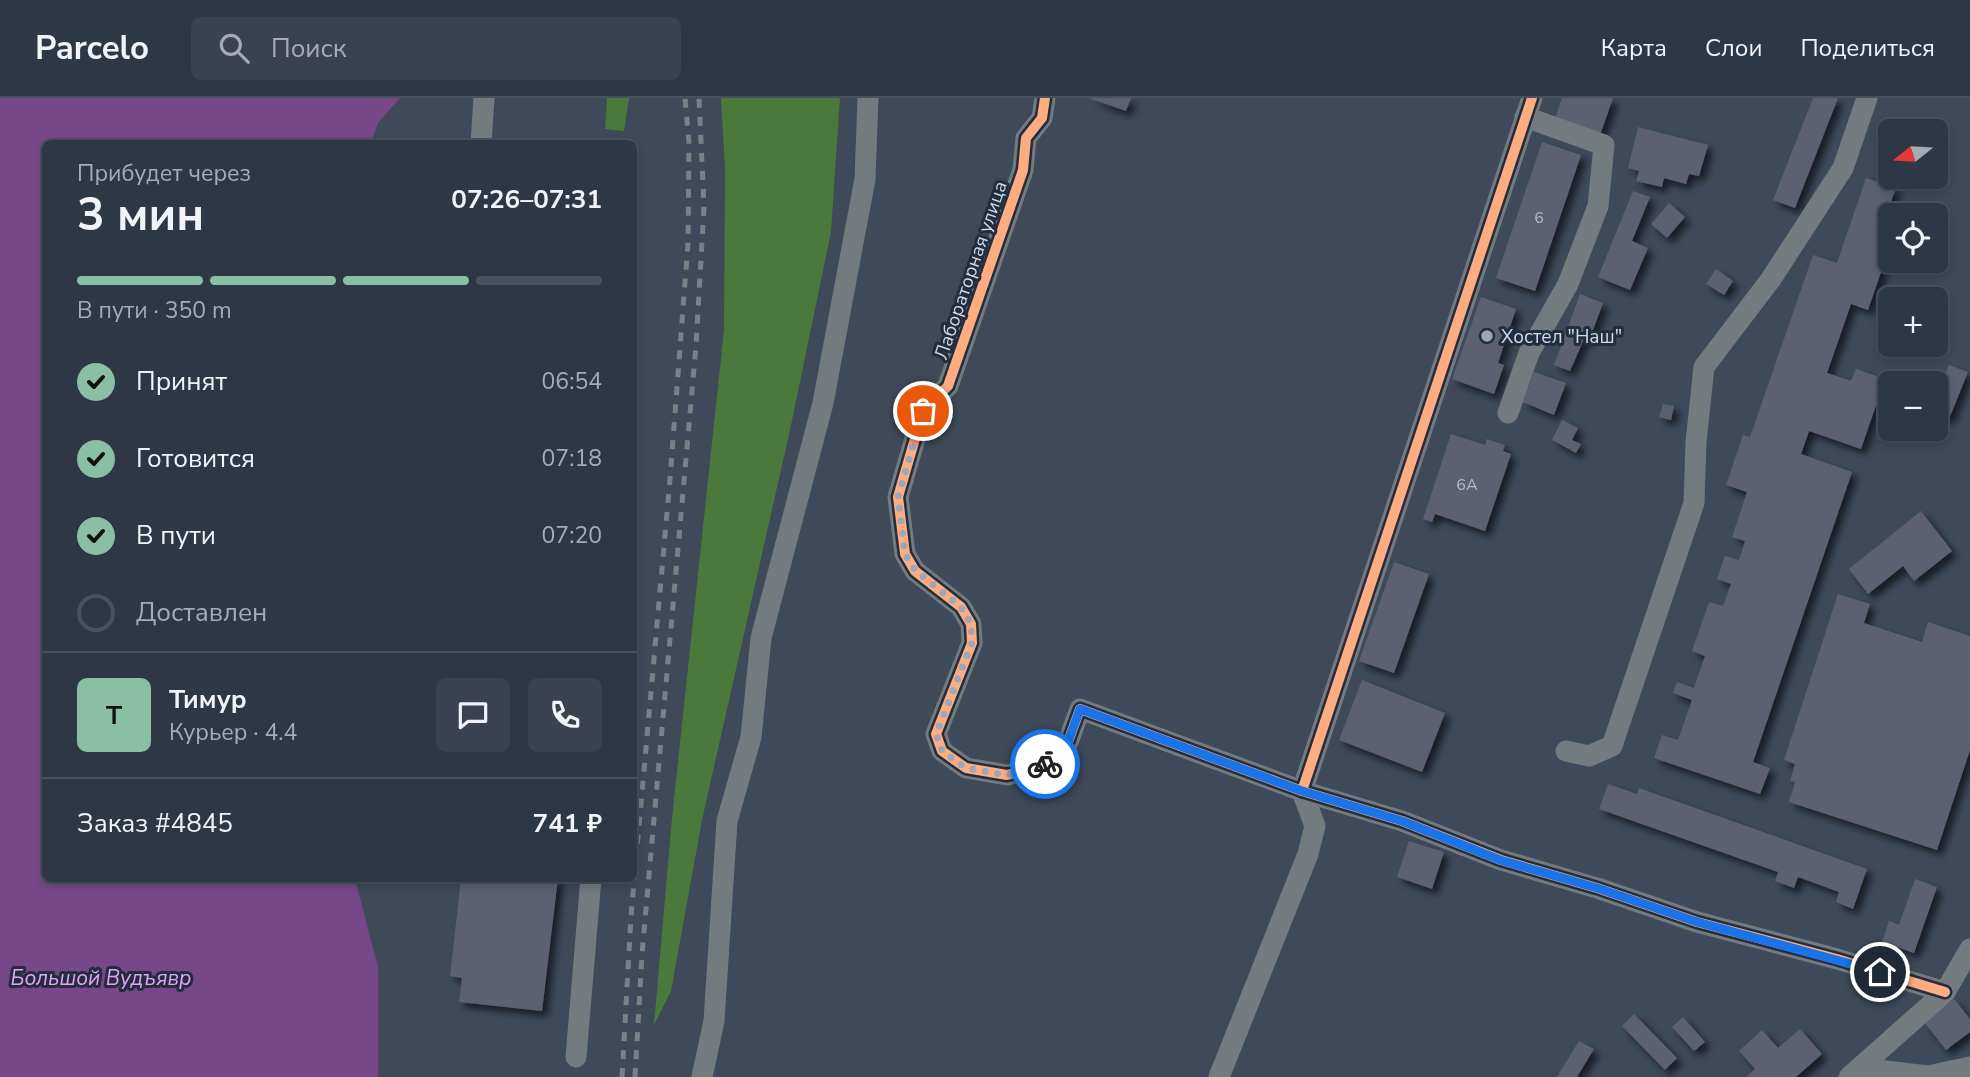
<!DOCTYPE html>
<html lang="ru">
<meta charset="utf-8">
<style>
:root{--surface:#2e3744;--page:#3a424f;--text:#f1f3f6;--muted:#a7acb2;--line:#49515d;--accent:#8abfa5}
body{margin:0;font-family:"Nunito Sans",sans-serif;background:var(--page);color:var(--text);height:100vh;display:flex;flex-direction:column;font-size:26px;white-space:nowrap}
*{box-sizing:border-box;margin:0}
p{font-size:23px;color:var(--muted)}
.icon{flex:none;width:38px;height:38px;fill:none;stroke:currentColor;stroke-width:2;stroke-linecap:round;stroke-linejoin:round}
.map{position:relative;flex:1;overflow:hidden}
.panel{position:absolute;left:42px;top:42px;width:595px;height:742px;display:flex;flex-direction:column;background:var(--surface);border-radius:10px;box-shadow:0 4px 10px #0003,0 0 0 2px var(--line)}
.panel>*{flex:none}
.needle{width:46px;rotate:252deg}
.fabs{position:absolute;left:1878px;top:21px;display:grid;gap:14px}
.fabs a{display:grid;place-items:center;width:70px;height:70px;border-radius:10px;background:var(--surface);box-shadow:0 4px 10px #0003,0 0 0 2px var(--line);font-size:35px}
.pin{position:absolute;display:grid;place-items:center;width:60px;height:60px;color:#fff;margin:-30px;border:4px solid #fff;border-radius:50%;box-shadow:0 2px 7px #0007}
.courier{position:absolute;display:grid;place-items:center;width:70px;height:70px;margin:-35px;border:5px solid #1a73e8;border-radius:50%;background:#fff;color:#222;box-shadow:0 2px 9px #0007}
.summary em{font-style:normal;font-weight:700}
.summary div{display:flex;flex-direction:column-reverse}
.summary{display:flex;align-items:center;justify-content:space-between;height:119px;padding:0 35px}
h1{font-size:46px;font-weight:700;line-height:52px}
.bar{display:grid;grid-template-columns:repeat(4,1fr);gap:10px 7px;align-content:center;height:84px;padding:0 35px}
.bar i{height:9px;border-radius:5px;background:var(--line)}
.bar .current{background:var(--accent)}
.bar p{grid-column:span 4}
.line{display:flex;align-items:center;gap:18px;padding:0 35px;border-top:2px solid var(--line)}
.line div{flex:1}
.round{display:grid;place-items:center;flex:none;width:74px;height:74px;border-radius:10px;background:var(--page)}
ol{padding:0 35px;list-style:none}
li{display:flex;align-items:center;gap:21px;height:77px}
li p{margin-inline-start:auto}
li .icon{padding:7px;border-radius:50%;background:var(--accent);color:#111;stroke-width:4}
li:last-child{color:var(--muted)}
li i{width:38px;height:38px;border:4px solid var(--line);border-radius:50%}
header{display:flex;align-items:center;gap:42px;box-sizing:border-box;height:98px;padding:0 35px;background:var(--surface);border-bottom:2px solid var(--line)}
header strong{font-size:33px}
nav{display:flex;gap:38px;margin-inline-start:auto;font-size:24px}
.search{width:490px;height:63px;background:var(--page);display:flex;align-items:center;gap:18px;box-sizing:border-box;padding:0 24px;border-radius:10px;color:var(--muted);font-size:26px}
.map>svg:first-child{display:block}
.forest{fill:#4b793b}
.water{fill:#764888}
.building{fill:#5b6171;filter:url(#shadow)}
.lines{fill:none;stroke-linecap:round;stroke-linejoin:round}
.minor{stroke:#737b7f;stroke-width:21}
.rail{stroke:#798086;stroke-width:5;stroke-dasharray:9 9;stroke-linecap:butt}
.cycleway-casing{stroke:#232d3c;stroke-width:15}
.cycleway{stroke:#ffac80;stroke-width:10}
.done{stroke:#9ba7ba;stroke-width:7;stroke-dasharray:0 12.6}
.route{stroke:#1a73e8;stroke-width:9}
.poi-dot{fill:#9ba7ba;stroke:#232d3c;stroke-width:2.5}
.labels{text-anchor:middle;stroke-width:6;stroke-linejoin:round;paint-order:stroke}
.number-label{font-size:16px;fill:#b0bccf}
.street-label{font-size:19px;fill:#cddaee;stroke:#232d3c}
.poi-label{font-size:19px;fill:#cddaee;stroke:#232d3c;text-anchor:start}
.water-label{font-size:21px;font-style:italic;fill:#e6a0ff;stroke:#232d3c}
</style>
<header>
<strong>Parcelo</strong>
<div class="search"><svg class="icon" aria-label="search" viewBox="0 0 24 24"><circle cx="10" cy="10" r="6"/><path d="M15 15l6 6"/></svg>Поиск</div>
<nav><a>Карта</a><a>Слои</a><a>Поделиться</a></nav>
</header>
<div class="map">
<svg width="1970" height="979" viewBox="0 0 1970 979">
<defs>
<filter id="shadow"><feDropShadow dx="5.5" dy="5.5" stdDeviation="3.5" flood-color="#0009"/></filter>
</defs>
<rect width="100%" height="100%" fill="#3e495a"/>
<!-- forest -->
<g class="forest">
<path d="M 607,0 L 629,0 L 624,33 L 605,31 Z"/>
<path d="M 721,0 L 840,0 L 831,134 L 790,332 L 702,722 L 671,893 L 654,927 L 672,720 L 724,232 L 725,71 Z"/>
</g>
<!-- water -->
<path class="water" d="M 0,0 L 400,0 L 378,25 L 371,45 L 46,46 L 46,780 L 355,781 L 378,869 L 378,979 L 0,979 Z"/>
<!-- building -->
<g class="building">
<path d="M 1089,0 L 1131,0 L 1126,13 Z"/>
<path d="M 1562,0 L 1613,0 L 1599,40 L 1554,24 Z"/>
<path d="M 1813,0 L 1838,0 L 1795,110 L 1773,102 Z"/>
<path d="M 1638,29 L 1708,47 L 1699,78 L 1689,76 L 1686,86 L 1664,80 L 1662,89 L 1636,83 L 1639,73 L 1628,70 Z"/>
<path d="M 1542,44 L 1581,57 L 1535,193 L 1496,180 Z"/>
<path d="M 1866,80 L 1896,90 L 1887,115 L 1890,116 L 1890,148 L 1868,212 L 1851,206 L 1827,275 L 1851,283 L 1856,271 L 1885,281 L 1861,351 L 1809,333 L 1801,356 L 1852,374 L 1753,664 L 1770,670 L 1760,696 L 1654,660 L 1662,637 L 1678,642 L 1692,602 L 1673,595 L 1677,584 L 1694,590 L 1705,558 L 1692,553 L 1709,504 L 1723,508 L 1731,486 L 1717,481 L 1725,458 L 1739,462 L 1745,443 L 1732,439 L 1747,394 L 1726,387 L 1743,337 L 1750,339 L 1813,157 L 1837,165 Z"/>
<path d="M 1633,93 L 1650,99 L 1632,143 L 1648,150 L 1630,192 L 1598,179 Z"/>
<path d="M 1669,105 L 1685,119 L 1667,140 L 1651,126 Z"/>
<path d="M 1716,171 L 1733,183 L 1724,197 L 1706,186 Z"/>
<path d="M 1580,196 L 1603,205 L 1589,243 L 1584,241 L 1570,273 L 1554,267 Z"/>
<path d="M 1481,199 L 1516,211 L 1498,265 L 1504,267 L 1494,296 L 1452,281 Z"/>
<path d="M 1949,267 L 1968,274 L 1949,321 L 1936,316 L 1936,302 Z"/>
<path d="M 1534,274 L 1566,285 L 1554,317 L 1523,304 Z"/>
<path d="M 1663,306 L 1674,308 L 1671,322 L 1659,319 Z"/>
<path d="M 1562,322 L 1578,330 L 1572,342 L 1581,346 L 1576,355 L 1552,342 Z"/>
<path d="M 1451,336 L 1485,347 L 1487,341 L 1505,347 L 1503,353 L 1511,356 L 1485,433 L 1435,416 L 1432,424 L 1423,421 Z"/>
<path d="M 1921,413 L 1952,453 L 1914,483 L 1903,468 L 1868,496 L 1849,471 Z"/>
<path d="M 1394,464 L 1429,476 L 1394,575 L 1359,563 Z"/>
<path d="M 1838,496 L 1870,506 L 1864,525 L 1922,544 L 1928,524 L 1970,538 L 1970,652 L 1937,752 L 1789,704 L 1795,684 L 1790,683 L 1795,666 L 1784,662 Z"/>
<path d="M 1362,582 L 1445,615 L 1422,674 L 1339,642 Z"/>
<path d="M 1608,686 L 1637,696 L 1639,690 L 1867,771 L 1853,811 L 1836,804 L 1839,794 L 1798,779 L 1794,790 L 1775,783 L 1778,774 L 1599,711 Z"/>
<path d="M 1409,743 L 1444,754 L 1432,791 L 1397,779 Z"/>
<path d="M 461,780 L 558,780 L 542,913 L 459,904 L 462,880 L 450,878 Z"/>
<path d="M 1915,781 L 1937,789 L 1914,855 L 1882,844 L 1889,823 L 1899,827 Z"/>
<path d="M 1954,901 L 1970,921 L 1970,934 L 1946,952 L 1924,924 Z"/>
<path d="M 1634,916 L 1677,960 L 1665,972 L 1622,928 Z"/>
<path d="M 1683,919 L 1705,944 L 1694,953 L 1672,929 Z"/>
<path d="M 1800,931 L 1822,956 L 1796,979 L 1746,979 L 1755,971 L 1739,953 L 1762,932 L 1778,950 Z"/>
<path d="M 1579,943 L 1594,951 L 1577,979 L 1557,979 Z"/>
</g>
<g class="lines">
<!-- minor -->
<g class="minor">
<path d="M 1045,0 L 1042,20 L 1026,40 L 1023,72 L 948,288 L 923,313 L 898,399 L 905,456 L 915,473 L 961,509 L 971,526 L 972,545 L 936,636 L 942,653 L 966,670 L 1007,677 L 1042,668 L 1068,644 L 1080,611 L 1302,693 L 1402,723 L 1501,762 L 1597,790 L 1697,824 L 1837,861 L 1945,894"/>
<path d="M 481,46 L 484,0"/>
<path d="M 1508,315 L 1529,255 L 1568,186 L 1598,108 L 1604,47 L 1525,19"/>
<path d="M 1566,653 L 1589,658 L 1612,648 L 1694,405 L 1696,344 L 1704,269 L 1771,181 L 1843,70 L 1867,0"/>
<path d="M 1302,693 L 1532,0"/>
<path d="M 576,959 L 591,780"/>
<path d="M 1859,970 L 1928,978 L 1970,969"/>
<path d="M 702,979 L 714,923 L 727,723 L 751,639 L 761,540 L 823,305 L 865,81 L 868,0"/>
<path d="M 1219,979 L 1308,756 L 1315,728 L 1302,693"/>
<path d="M 1849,979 L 1945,894 L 1970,851"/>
</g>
<!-- rail -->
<g class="rail">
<path d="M 622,979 L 631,818 L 670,381 L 688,145 L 689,45 L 685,0"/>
<path d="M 635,979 L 642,856 L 696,248 L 704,109 L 699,0"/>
</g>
<!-- cycleway casing -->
<g class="cycleway-casing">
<g id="cycleway">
<path d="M 1045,0 L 1042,20 L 1026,40 L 1023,72 L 948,288 L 923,313 L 898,399 L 905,456 L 915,473 L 961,509 L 971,526 L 972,545 L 936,636 L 942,653 L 966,670 L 1007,677 L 1042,668 L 1068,644 L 1080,611 L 1302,693 L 1402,723 L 1501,762 L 1597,790 L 1697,824 L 1837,861 L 1945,894"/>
<path d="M 1302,693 L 1532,0"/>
</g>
</g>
<!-- cycleway -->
<use href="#cycleway" class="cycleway"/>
</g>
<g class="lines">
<!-- done -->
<path class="done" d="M 923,313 L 898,399 L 905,456 L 915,472 L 961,509 L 971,526 L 972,545 L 936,636 L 942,653 L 966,670 L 1007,677 L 1042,668 L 1045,666"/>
<!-- route -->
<path class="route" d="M 1045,666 L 1068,644 L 1080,611 L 1302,693 L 1402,723 L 1500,762 L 1597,790 L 1697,824 L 1880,874"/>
</g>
<!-- markers -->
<circle class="poi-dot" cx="1487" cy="238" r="7"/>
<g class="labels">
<!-- number labels -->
<g class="number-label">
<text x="1539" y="125">6</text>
<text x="1467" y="392">6А</text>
</g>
<!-- street labels -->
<g class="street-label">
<text transform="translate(970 172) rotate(-71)" y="7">Лабораторная улица</text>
</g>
<!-- poi labels -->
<g class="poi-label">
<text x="1501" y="245">Хостел "Наш"</text>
</g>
<!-- water labels -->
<g class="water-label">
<text x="101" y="887">Большой Вудъявр</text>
</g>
</g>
</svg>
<div class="fabs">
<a><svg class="needle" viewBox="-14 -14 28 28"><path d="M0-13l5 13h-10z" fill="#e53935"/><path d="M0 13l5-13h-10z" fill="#a7acb2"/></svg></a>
<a><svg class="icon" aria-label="locate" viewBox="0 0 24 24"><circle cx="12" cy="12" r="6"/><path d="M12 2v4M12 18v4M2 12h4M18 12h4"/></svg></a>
<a>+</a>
<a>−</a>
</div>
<div class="pin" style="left:923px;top:313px;background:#ea580c"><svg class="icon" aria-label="bag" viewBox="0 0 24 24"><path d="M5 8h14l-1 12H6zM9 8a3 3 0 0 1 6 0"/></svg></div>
<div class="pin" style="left:1880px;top:874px;background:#1f2937"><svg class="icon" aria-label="home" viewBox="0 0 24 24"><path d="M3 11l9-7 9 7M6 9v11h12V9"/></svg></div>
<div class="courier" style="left:1045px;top:666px"><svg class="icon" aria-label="bike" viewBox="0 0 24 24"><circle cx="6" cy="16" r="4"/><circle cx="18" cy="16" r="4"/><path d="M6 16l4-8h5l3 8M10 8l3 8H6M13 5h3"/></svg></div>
<section class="panel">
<div class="summary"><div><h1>3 мин</h1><p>Прибудет через</p></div><em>07:26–07:31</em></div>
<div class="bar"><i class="current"></i><i class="current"></i><i class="current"></i><i></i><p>В пути · 350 m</p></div>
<ol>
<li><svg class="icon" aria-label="check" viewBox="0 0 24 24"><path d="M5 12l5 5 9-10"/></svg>Принят<p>06:54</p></li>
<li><svg class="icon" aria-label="check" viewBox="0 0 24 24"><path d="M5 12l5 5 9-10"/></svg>Готовится<p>07:18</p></li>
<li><svg class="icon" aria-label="check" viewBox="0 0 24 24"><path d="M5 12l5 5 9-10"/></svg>В пути<p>07:20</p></li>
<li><i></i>Доставлен</li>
</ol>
<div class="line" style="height:126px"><b class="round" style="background:var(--accent);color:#111">Т</b><div><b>Тимур</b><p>Курьер · 4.4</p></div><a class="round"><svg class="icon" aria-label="chat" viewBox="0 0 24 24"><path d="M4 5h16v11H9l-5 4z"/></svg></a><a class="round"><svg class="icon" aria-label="phone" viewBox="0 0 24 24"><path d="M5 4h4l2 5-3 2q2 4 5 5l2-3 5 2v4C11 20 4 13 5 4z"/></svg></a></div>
<div class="line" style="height:91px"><div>Заказ #4845</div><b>741 ₽</b></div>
</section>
</div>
